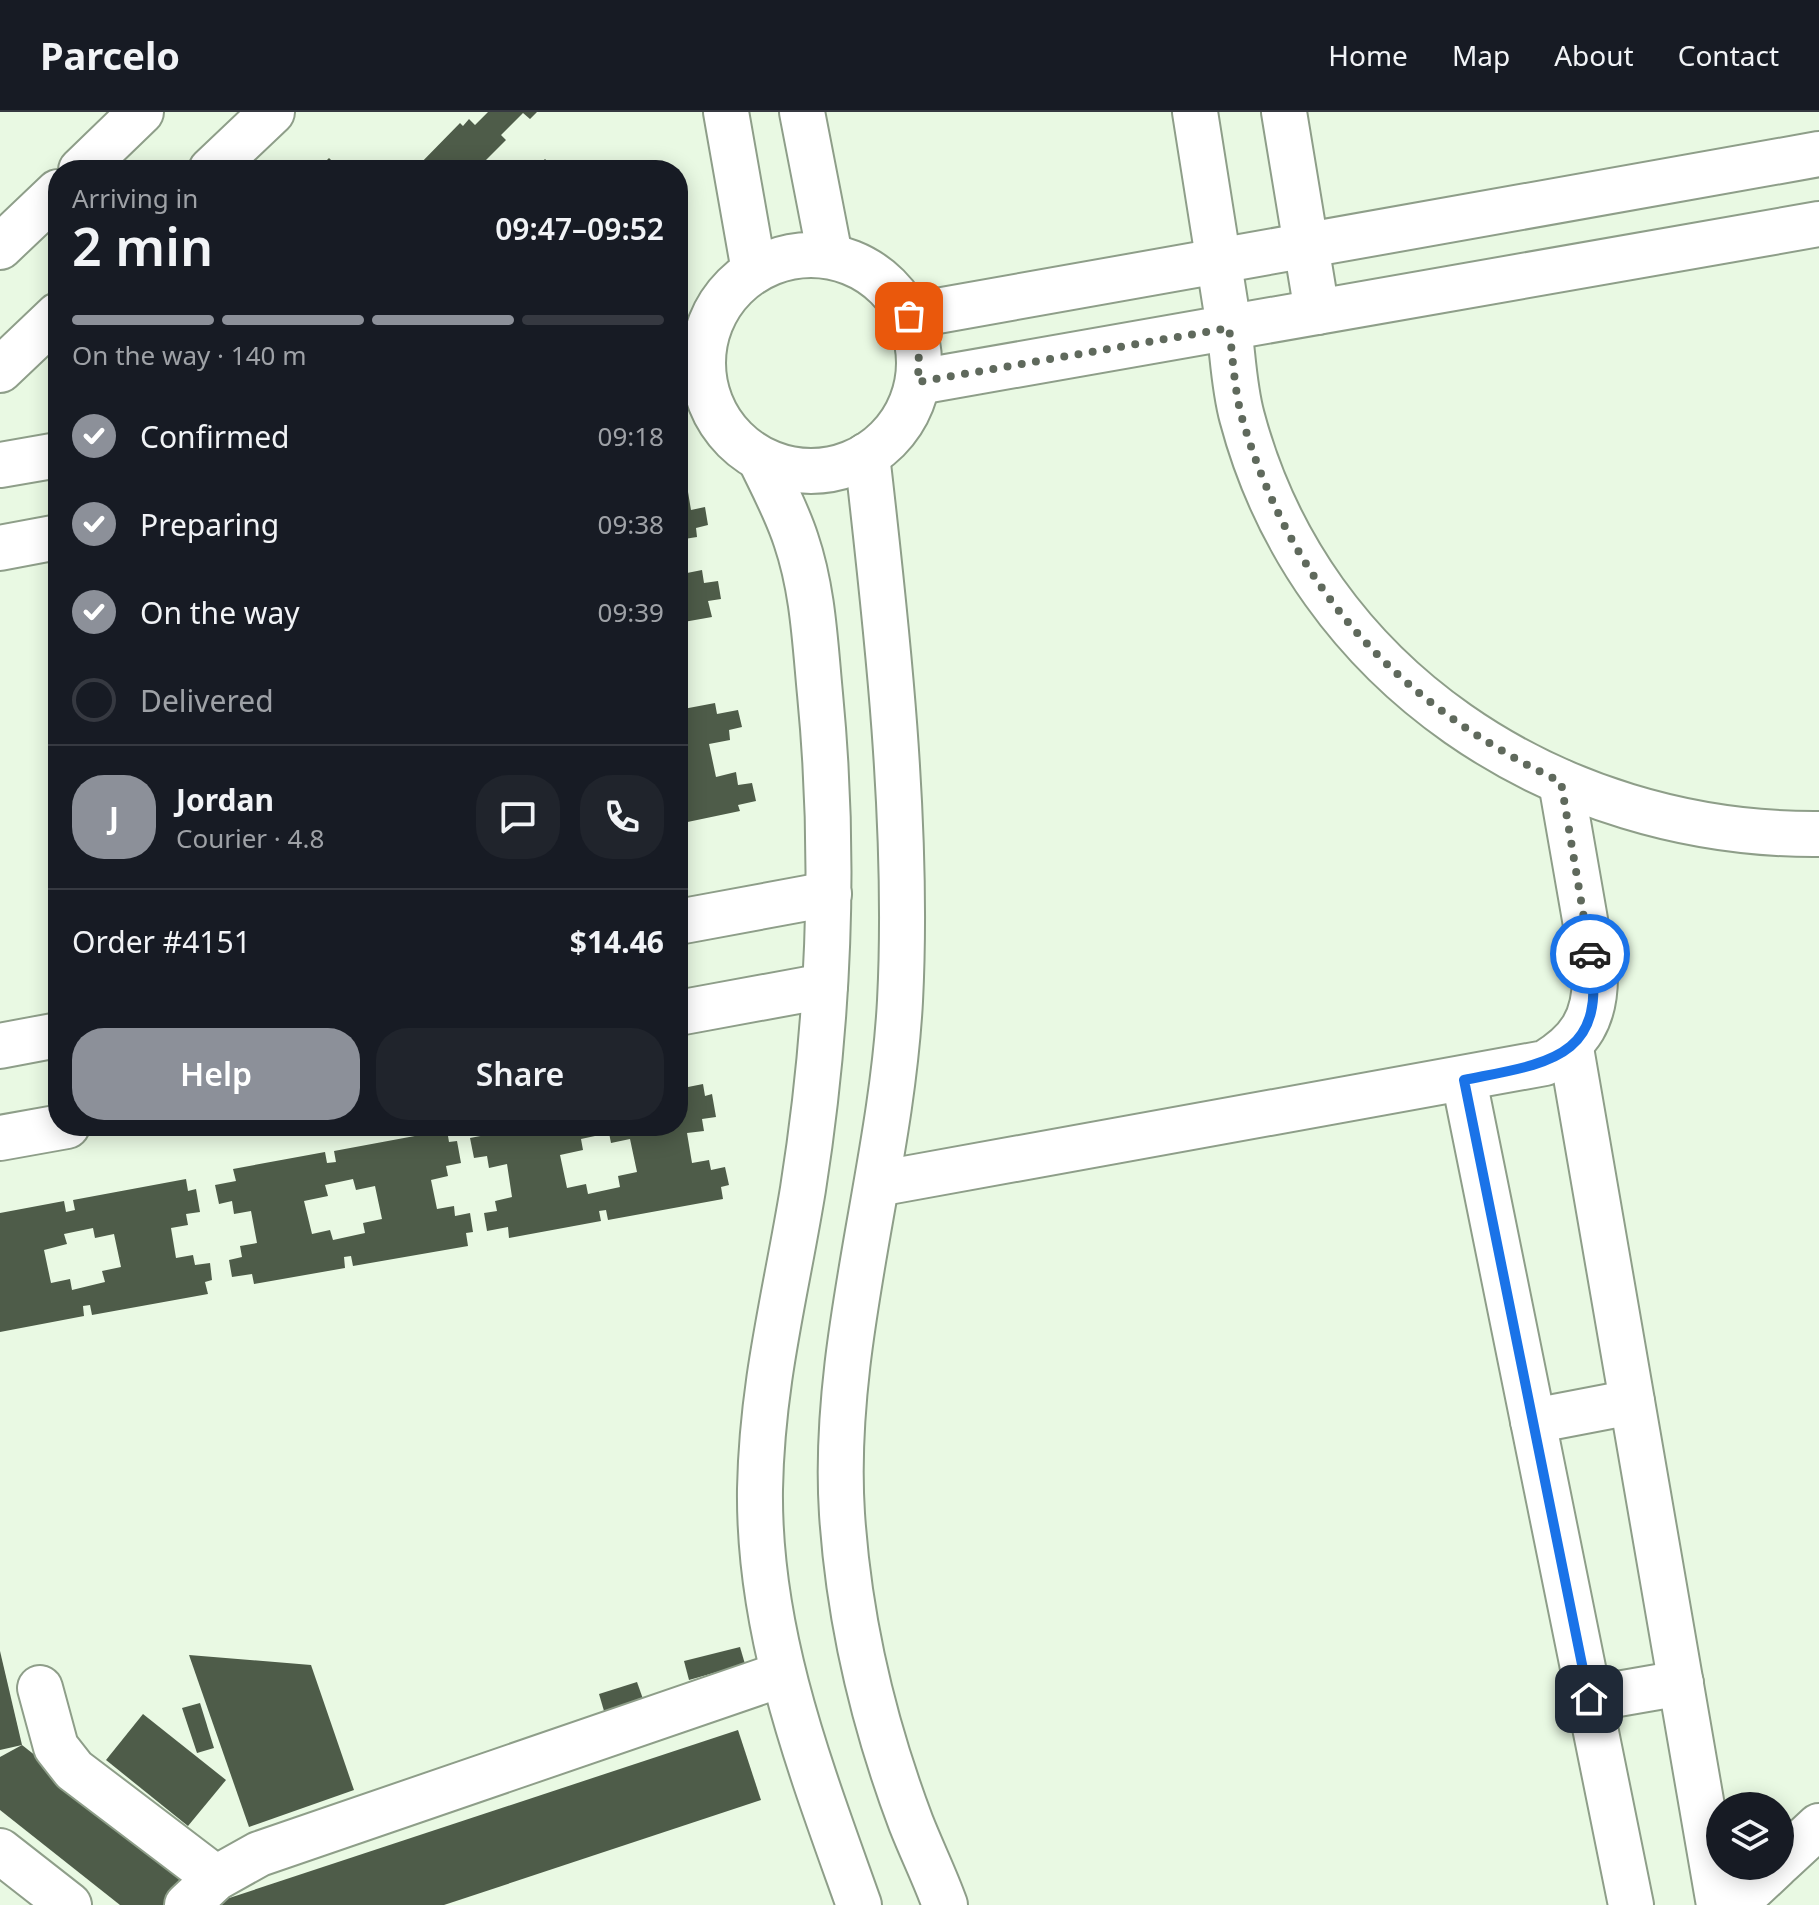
<!DOCTYPE html>
<meta charset="utf-8">
<style>
:root{--surface:#171b24;--page:#20242c;--text:#f1f3f6;--muted:#9ea1a6;--line:#363941;--accent:#8c9099}
body{margin:0;font-family:"Noto Sans",sans-serif;background:var(--page);color:var(--text);height:100vh;display:flex;flex-direction:column;font-size:30px;white-space:nowrap}
*{box-sizing:border-box;margin:0}
p{font-size:26px;color:var(--muted)}
.icon{flex:none;width:44px;height:44px;fill:none;stroke:currentColor;stroke-width:2;stroke-linecap:round;stroke-linejoin:round}
.map{position:relative;flex:1;overflow:hidden}
.details{position:absolute;left:48px;top:48px;width:640px;height:976px;display:flex;flex-direction:column;background:var(--surface);border-radius:32px;box-shadow:0 4px 20px #0003}
.details>*{flex:none}
.buttons{position:absolute;left:1706px;top:1680px;display:grid;gap:16px}
.buttons a{display:grid;place-items:center;width:88px;height:88px;border-radius:50%;background:var(--surface);box-shadow:0 4px 20px #0003;font-size:40px}
.pin{position:absolute;display:grid;place-items:center;width:68px;height:68px;color:#fff;margin:-34px;border-radius:16px;box-shadow:0 4px 12px #0006}
.courier{position:absolute;display:grid;place-items:center;width:80px;height:80px;margin:-40px;border:6px solid #1a73e8;border-radius:50%;background:#fff;color:#222;box-shadow:0 2px 10px #0007}
.headline em{font-style:normal;font-weight:600}
.headline div{display:flex;flex-direction:column-reverse}
.headline{display:flex;align-items:center;justify-content:space-between;height:136px;padding:0 24px}
h1{font-size:52px;font-weight:600;line-height:60px}
.bar{display:grid;grid-template-columns:repeat(4,1fr);gap:12px 8px;align-content:center;height:96px;padding:0 24px}
.bar i{height:10px;border-radius:6px;background:var(--line)}
.bar .on{background:var(--accent)}
.bar p{grid-column:span 4}
.line{display:flex;align-items:center;gap:20px;padding:0 24px;border-top:2px solid var(--line)}
.line div{flex:1}
.round{display:grid;place-items:center;flex:none;width:84px;height:84px;border-radius:32px;background:var(--page)}
ol{padding:0 24px;list-style:none}
li{display:flex;align-items:center;gap:24px;height:88px}
li p{margin-inline-start:auto}
li .icon{padding:8px;border-radius:50%;background:var(--accent);color:#fff;stroke-width:4}
li:last-child{color:var(--muted)}
li i{width:44px;height:44px;border:4px solid var(--line);border-radius:50%}
.cta{display:flex;gap:16px;margin-top:auto;padding:16px 24px}
.cta a{flex:1;height:92px;border-radius:32px;background:var(--accent);color:#fff;font-size:32px;font-weight:600;line-height:92px;text-align:center}
.cta a+a{background:var(--page);color:var(--text)}
header{display:flex;align-items:center;gap:48px;box-sizing:border-box;height:112px;padding:0 40px;background:var(--surface);border-bottom:2px solid var(--line)}
header strong{font-size:38px}
nav{display:flex;gap:44px;margin-inline-start:auto;font-size:28px}
.map>svg:first-child{display:block}
.building{fill:#4e5c49;fill-rule:evenodd}
.lines{fill:none;stroke-linecap:round;stroke-linejoin:round}
.minor-casing{stroke:#8e9e89;stroke-width:48}
.minor{stroke:#fff;stroke-width:44}
.done{stroke:#5f695c;stroke-width:8;stroke-dasharray:0 14.4}
.route{stroke:#1a73e8;stroke-width:10}
</style>
<header>
<strong>Parcelo</strong>
<nav><a>Home</a><a>Map</a><a>About</a><a>Contact</a></nav>
</header>
<div class="map">
<svg width="1819" height="1793" viewBox="0 0 1819 1793">
<rect width="100%" height="100%" fill="#e9f9e3"/>
<!-- building -->
<g class="building">
<path d="M 488,0 L 537,0 L 530,7 L 523,1 L 501,23 L 506,28 L 482,52 L 488,58 L 414,58 L 460,11 L 463,14 L 469,7 L 475,13 Z"/>
<path d="M 329,46 L 341,58 L 317,58 Z"/>
<path d="M 545,47 L 557,58 L 533,58 Z"/>
<path d="M 688,380 L 691,398 L 705,395 L 708,413 L 696,416 L 697,425 L 678,428 L 678,382 Z"/>
<path d="M 678,450 L 682,462 L 702,458 L 704,471 L 718,469 L 721,487 L 708,489 L 712,505 L 678,511 Z"/>
<path d="M 715,591 L 717,602 L 738,598 L 742,615 L 729,618 L 730,628 L 709,632 L 716,665 L 736,660 L 738,673 L 752,671 L 756,689 L 738,693 L 740,699 L 678,712 L 678,598 Z"/>
<path d="M 703,972 L 705,984 L 712,982 L 716,1005 L 702,1007 L 704,1019 L 687,1021 L 692,1051 L 709,1048 L 711,1058 L 725,1055 L 729,1073 L 721,1075 L 723,1087 L 608,1108 L 606,1098 L 599,1099 L 601,1109 L 509,1126 L 508,1115 L 487,1119 L 484,1101 L 497,1099 L 495,1089 L 512,1085 L 507,1052 L 489,1056 L 487,1044 L 474,1046 L 470,1026 L 491,1022 L 489,1014 L 678,1014 L 678,977 ZM 609,1021 L 611,1031 L 630,1027 L 637,1060 L 618,1064 L 620,1075 L 588,1082 L 586,1072 L 567,1076 L 560,1043 L 583,1038 L 581,1027 Z"/>
<path d="M 447,1018 L 449,1030 L 457,1029 L 461,1051 L 446,1054 L 448,1064 L 431,1068 L 437,1097 L 454,1094 L 455,1104 L 470,1101 L 473,1120 L 466,1121 L 468,1134 L 353,1154 L 351,1144 L 344,1145 L 345,1156 L 254,1172 L 252,1162 L 232,1165 L 229,1148 L 242,1145 L 240,1134 L 257,1131 L 251,1099 L 234,1102 L 232,1089 L 219,1092 L 215,1073 L 236,1069 L 233,1057 L 325,1040 L 327,1051 L 336,1050 L 334,1039 ZM 353,1067 L 356,1078 L 375,1074 L 382,1107 L 363,1111 L 365,1121 L 333,1128 L 330,1118 L 312,1122 L 304,1089 L 328,1084 L 325,1073 Z"/>
<path d="M 186,1067 L 188,1079 L 196,1077 L 200,1100 L 186,1102 L 188,1113 L 171,1116 L 176,1146 L 193,1143 L 195,1153 L 210,1151 L 212,1168 L 205,1170 L 208,1182 L 92,1203 L 90,1193 L 83,1194 L 84,1204 L 0,1220 L 0,1101 L 64,1089 L 66,1100 L 75,1098 L 73,1088 ZM 93,1116 L 95,1126 L 114,1122 L 121,1155 L 102,1159 L 105,1170 L 72,1178 L 70,1167 L 51,1171 L 44,1138 L 67,1132 L 64,1122 Z"/>
<path d="M 740,1535 L 745,1552 L 689,1568 L 684,1549 Z"/>
<path d="M 0,1539 L 22,1633 L 0,1638 Z"/>
<path d="M 189,1543 L 311,1553 L 354,1678 L 249,1715 Z"/>
<path d="M 637,1570 L 643,1587 L 604,1599 L 599,1582 Z"/>
<path d="M 200,1591 L 214,1636 L 197,1641 L 182,1596 Z"/>
<path d="M 143,1602 L 226,1668 L 188,1714 L 106,1648 Z"/>
<path d="M 738,1618 L 761,1688 L 444,1793 L 208,1793 Z"/>
<path d="M 22,1633 L 192,1767 L 172,1793 L 120,1793 L 0,1698 L 0,1645 Z"/>
</g>
<g class="lines">
<!-- minor casing -->
<g class="minor-casing">
<g id="minor">
<path d="M 726,0 L 754,159"/>
<path d="M 802,0 L 830,144"/>
<path d="M 1195,0 C 1206,72 1218,143 1229,215 C 1233,244 1234,276 1242,305 C 1311,565 1556,724 1819,722"/>
<path d="M 1284,0 L 1317,200"/>
<path d="M 81,58 L 141,0"/>
<path d="M 211,58 L 272,0"/>
<path d="M 0,135 L 58,80"/>
<circle cx="811" cy="251" r="108"/>
<path d="M 909,204 L 1819,42"/>
<path d="M 0,258 L 58,203"/>
<path d="M 918,270 L 1819,112"/>
<path d="M 867,343 C 887,517 909,714 900,889 C 891,1059 831,1232 842,1402 C 849,1507 874,1613 911,1711 C 922,1739 935,1765 945,1793"/>
<path d="M 760,347 C 773,374 787,400 796,428 C 813,478 815,530 820,582 C 836,747 829,912 803,1077 C 786,1181 762,1269 760,1377 C 758,1523 811,1658 859,1793"/>
<path d="M 0,353 L 58,343"/>
<path d="M 0,436 L 58,425"/>
<path d="M 678,810 L 829,782"/>
<path d="M 678,901 L 825,874"/>
<path d="M 0,934 L 58,923"/>
<path d="M 1571,936 L 1719,1793"/>
<path d="M 1464,968 L 1631,1793"/>
<path d="M 0,1026 L 67,1014"/>
<path d="M 877,1072 L 1545,951 C 1580,930 1595,907 1595,865 L 1561,670"/>
<path d="M 1533,1309 L 1632,1290"/>
<path d="M 40,1576 L 56,1635 L 74,1658 L 216,1766"/>
<path d="M 1589,1587 L 1681,1571"/>
<path d="M 0,1739 L 69,1793"/>
<path d="M 1780,1750 L 1819,1714"/>
<path d="M 187,1793 L 216,1766 L 259,1742 L 783,1562"/>
<path d="M 1734,1793 L 1776,1754"/>
</g>
</g>
<!-- minor -->
<use href="#minor" class="minor"/>
</g>
<g class="lines">
<!-- done -->
<path class="done" d="M 909,204 L 919,236 L 918,270 L 1229,216 C 1233,245 1234,277 1242,306 C 1293,480 1400,593 1561,670 L 1590,842"/>
<!-- route -->
<path class="route" d="M 1589,1587 L 1464,968 C 1547,951 1609,948 1590,842"/>
</g>
</svg>
<div class="buttons">
<a><svg class="icon" aria-label="layers" viewBox="0 0 24 24"><path d="M12 4l9 5-9 5-9-5zM3 14l9 5 9-5"/></svg></a>
</div>
<div class="pin" style="left:909px;top:204px;background:#ea580c"><svg class="icon" aria-label="bag" viewBox="0 0 24 24"><path d="M5 8h14l-1 12H6zM9 8a3 3 0 0 1 6 0"/></svg></div>
<div class="pin" style="left:1589px;top:1587px;background:#1f2937"><svg class="icon" aria-label="home" viewBox="0 0 24 24"><path d="M3 11l9-7 9 7M6 9v11h12V9"/></svg></div>
<div class="courier" style="left:1590px;top:842px"><svg class="icon" aria-label="car" viewBox="0 0 24 24"><path d="M5 17H2v-5l4-1 3-4h7l3 4 3 1v5h-3M9 17h6M6 11h13"/><circle cx="7" cy="17" r="2"/><circle cx="17" cy="17" r="2"/></svg></div>
<section class="details">
<div class="headline"><div><h1>2 min</h1><p>Arriving in</p></div><em>09:47–09:52</em></div>
<div class="bar"><i class="on"></i><i class="on"></i><i class="on"></i><i></i><p>On the way · 140 m</p></div>
<ol>
<li><svg class="icon" aria-label="check" viewBox="0 0 24 24"><path d="M5 12l5 5 9-10"/></svg>Confirmed<p>09:18</p></li>
<li><svg class="icon" aria-label="check" viewBox="0 0 24 24"><path d="M5 12l5 5 9-10"/></svg>Preparing<p>09:38</p></li>
<li><svg class="icon" aria-label="check" viewBox="0 0 24 24"><path d="M5 12l5 5 9-10"/></svg>On the way<p>09:39</p></li>
<li><i></i>Delivered</li>
</ol>
<div class="line" style="height:144px"><b class="round" style="background:var(--accent);color:#fff">J</b><div><b>Jordan</b><p>Courier · 4.8</p></div><a class="round"><svg class="icon" aria-label="chat" viewBox="0 0 24 24"><path d="M4 5h16v11H9l-5 4z"/></svg></a><a class="round"><svg class="icon" aria-label="phone" viewBox="0 0 24 24"><path d="M5 4h4l2 5-3 2q2 4 5 5l2-3 5 2v4C11 20 4 13 5 4z"/></svg></a></div>
<div class="line" style="height:104px"><div>Order #4151</div><b>$14.46</b></div>
<div class="cta"><a>Help</a><a>Share</a></div>
</section>
</div>
